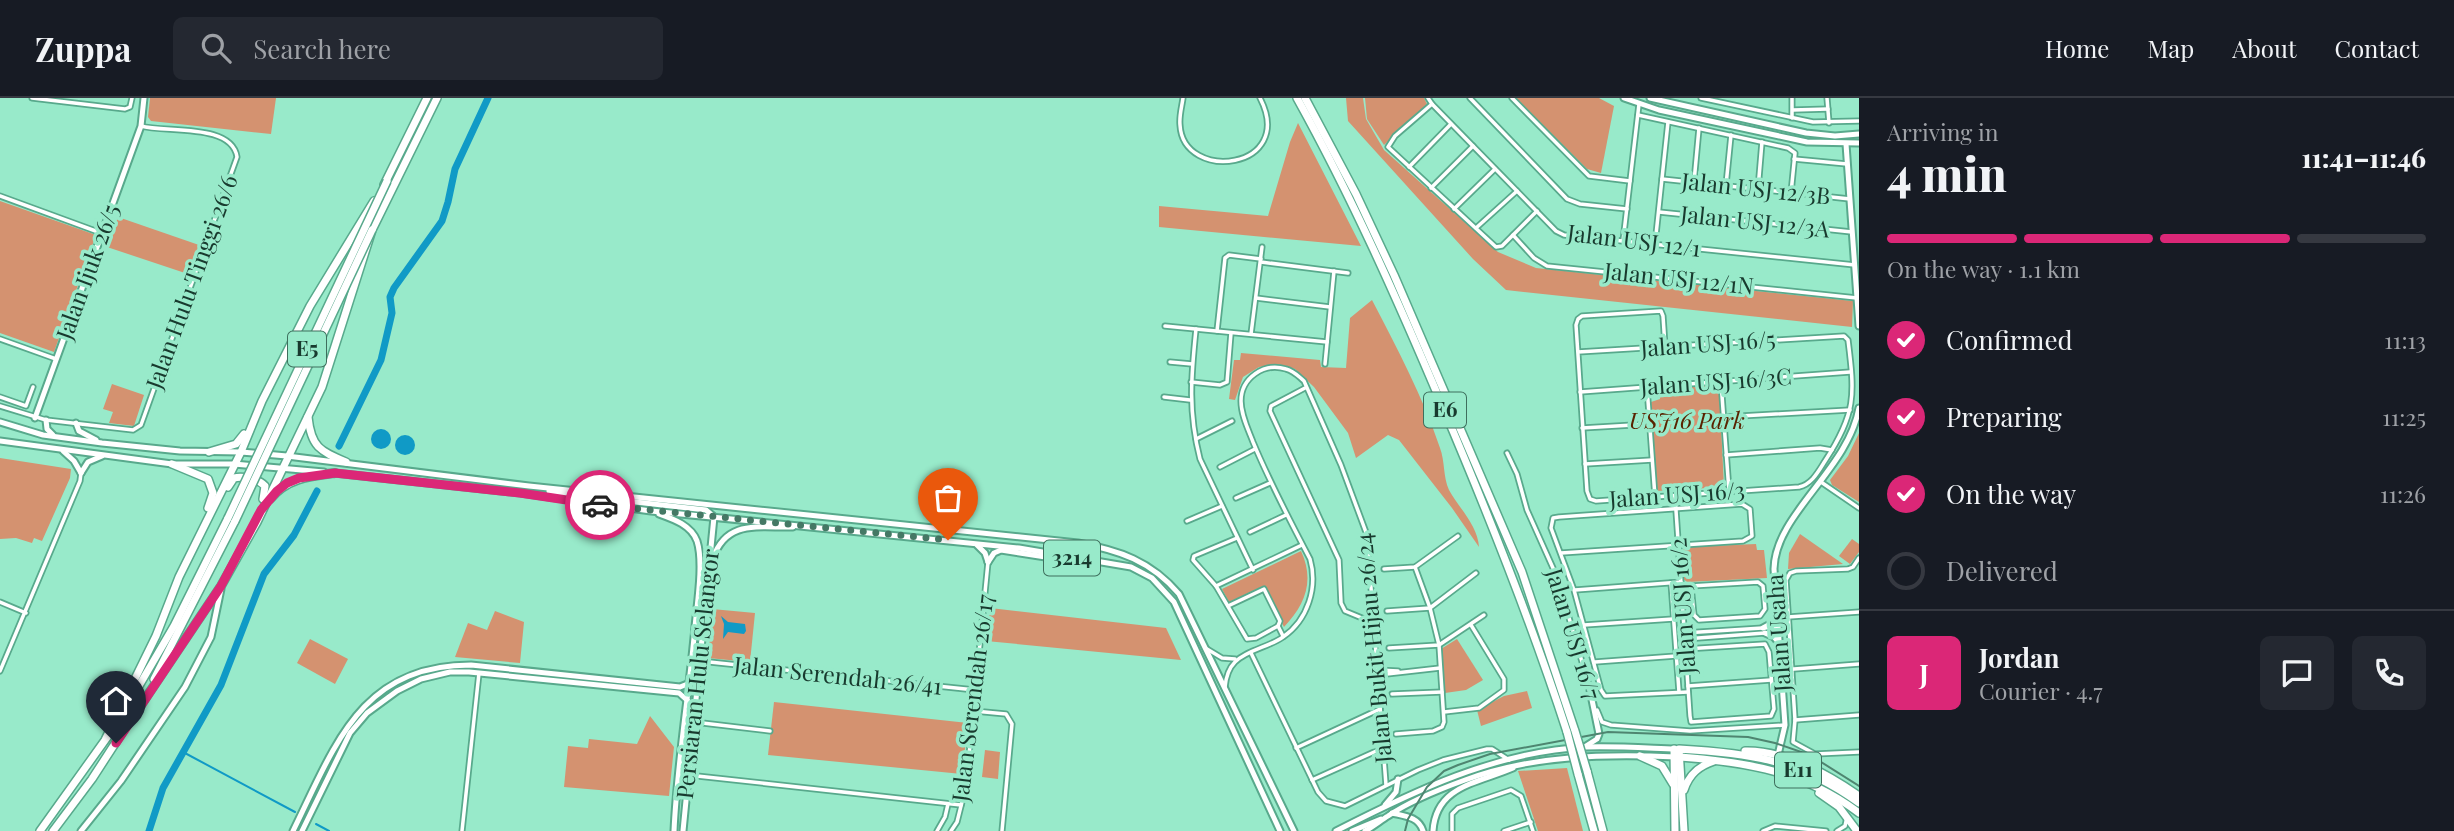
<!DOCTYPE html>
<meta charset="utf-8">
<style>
:root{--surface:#171b24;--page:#242831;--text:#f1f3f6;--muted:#9ea1a6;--line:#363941;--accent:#db2777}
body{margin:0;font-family:"Playfair Display",serif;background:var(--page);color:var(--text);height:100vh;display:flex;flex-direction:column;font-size:26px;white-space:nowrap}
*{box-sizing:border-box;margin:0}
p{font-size:23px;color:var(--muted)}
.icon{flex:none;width:38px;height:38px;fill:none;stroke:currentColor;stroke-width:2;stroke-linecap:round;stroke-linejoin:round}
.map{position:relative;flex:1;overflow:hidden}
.panel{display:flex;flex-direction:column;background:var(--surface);width:595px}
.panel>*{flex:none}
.pin{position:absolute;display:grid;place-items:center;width:60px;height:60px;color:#fff;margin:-72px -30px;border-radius:50% 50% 50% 0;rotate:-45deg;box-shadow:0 0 7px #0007}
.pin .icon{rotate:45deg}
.courier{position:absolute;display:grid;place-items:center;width:70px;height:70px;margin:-35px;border:5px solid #db2777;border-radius:50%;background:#fff;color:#222;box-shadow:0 2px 9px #0007}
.headline em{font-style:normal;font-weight:800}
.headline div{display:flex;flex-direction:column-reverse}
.headline{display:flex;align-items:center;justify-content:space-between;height:119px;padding:0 28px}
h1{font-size:46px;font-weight:800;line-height:52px}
.bar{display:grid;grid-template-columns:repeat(4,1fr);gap:10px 7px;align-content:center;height:84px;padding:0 28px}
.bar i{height:9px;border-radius:5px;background:var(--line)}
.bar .selected{background:var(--accent)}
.bar p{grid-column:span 4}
.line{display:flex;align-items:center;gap:18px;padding:0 28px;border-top:2px solid var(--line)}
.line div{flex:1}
.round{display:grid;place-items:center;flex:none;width:74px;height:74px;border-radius:10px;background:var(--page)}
ol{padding:0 28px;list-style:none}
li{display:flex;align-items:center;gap:21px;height:77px}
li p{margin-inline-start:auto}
li .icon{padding:7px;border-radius:50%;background:var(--accent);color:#fff;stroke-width:4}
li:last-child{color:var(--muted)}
li i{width:38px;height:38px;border:4px solid var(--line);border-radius:50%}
header{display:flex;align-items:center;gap:42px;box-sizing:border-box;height:98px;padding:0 35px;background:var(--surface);border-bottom:2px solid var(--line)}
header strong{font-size:33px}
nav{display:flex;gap:38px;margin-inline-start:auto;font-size:24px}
.search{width:490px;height:63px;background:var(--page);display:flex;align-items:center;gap:18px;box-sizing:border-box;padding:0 24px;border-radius:10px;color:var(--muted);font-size:26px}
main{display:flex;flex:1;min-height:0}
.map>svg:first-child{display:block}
.green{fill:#d49270}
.water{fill:#109ac6}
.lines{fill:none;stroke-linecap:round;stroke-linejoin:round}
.stream{stroke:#109ac6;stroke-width:2}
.river{stroke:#109ac6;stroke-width:7}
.street-casing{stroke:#58a98c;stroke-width:7}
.secondary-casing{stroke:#58a98c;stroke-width:9}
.primary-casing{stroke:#58a98c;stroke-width:9}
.highway-casing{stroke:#58a98c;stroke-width:10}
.street{stroke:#fff;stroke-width:3.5}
.secondary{stroke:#fff;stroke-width:5}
.primary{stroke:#fff;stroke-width:5}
.highway{stroke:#fff;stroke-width:7}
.tram{stroke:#4e8570;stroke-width:2}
.highway-bridge-casing{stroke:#58a98c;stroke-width:10;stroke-linecap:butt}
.highway-bridge{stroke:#fff;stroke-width:7}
.done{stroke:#457865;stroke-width:7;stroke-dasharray:0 12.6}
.route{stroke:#db2777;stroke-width:9}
.labels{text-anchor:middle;stroke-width:7;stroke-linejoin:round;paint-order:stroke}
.shield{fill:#98eaca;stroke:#3e6f5d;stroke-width:2}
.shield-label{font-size:21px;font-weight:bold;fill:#183a2e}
.street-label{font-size:23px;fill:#183a2e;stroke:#98eaca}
.park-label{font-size:23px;font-style:italic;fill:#592300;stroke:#98eaca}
</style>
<header>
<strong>Zuppa</strong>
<div class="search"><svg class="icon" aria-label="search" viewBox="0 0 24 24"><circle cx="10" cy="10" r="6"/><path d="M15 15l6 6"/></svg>Search here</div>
<nav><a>Home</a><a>Map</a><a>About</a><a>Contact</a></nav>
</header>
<main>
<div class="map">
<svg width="1859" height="733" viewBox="0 0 1859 733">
<rect width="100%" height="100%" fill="#98eaca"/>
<!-- green -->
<g class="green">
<path d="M 150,0 L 276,0 L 271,36 L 151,23 L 148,19 Z"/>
<path d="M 1346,0 L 1363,0 L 1366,21 L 1384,52 L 1498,154 L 1536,170 L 1853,203 L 1852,229 L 1506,192 L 1473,161 L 1348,23 Z"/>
<path d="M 1365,0 L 1424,0 L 1427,6 L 1384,47 L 1367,21 Z"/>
<path d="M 1516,0 L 1599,0 L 1614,8 L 1601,75 L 1587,71 Z"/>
<path d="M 1298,25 L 1361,148 L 1159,129 L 1159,108 L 1268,118 L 1290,44 Z"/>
<path d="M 0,103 L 96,137 L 54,254 L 0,235 Z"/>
<path d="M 118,119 L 199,147 L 188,176 L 107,149 Z"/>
<path d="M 1372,202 C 1397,250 1423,299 1440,350 C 1445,363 1443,379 1449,392 C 1459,410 1478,428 1479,449 L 1452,410 L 1399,342 L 1388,337 L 1356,360 L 1348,335 L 1314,289 L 1295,271 L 1278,266 L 1259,269 L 1243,279 L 1235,302 L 1229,301 L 1234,262 L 1240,262 L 1241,255 L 1320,262 L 1321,269 L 1346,270 L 1350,220 Z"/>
<path d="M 112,286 L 144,297 L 134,328 L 109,325 L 113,314 L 103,311 Z"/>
<path d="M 1719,286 L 1724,389 L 1657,393 L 1651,304 L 1660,301 L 1659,289 Z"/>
<path d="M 1859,335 L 1859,404 L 1832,387 L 1830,382 L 1848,358 Z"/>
<path d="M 0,360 L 71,371 L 70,380 L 42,443 L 34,440 L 32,445 L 16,440 L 0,441 Z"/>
<path d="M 1800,436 L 1843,466 L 1788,471 L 1789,455 Z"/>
<path d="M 1852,441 L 1859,446 L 1859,454 L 1850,466 L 1839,458 Z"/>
<path d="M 1756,446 L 1757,452 L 1764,452 L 1767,480 L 1687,484 L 1682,480 L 1681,456 L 1685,449 Z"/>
<path d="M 1301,453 C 1315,483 1305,507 1284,529 L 1263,488 L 1229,504 L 1222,491 Z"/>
<path d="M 990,510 L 1166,530 L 1181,562 L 986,543 Z"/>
<path d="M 712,511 L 755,515 L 750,564 L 708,560 Z"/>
<path d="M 495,513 L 524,524 L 520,565 L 455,559 L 468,525 L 487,532 Z"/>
<path d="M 310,541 L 348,561 L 335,586 L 297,565 Z"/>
<path d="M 1457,541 L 1483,582 L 1466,592 L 1445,595 L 1441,551 Z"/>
<path d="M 1527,593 L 1532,610 L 1481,628 L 1477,612 L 1504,598 Z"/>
<path d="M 774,604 L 968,625 L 962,676 L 768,657 Z"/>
<path d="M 650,618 L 674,649 L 669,698 L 564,689 L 568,648 L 588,650 L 589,641 L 637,646 Z"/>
<path d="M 985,652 L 1000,654 L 998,681 L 982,679 Z"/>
<path d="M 1567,670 L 1583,733 L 1538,733 L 1518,673 Z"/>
</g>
<!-- water -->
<g class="water">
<circle cx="381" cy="341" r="10"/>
<circle cx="405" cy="347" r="10"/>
<path d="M 721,518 L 728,524 L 745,526 L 746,533 L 744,536 L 728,534 L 723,541 L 724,526 Z"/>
</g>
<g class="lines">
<!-- stream -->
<g class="stream">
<path d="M 183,654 L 295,714"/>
<path d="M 316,726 L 329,733"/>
</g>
<!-- river -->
<g class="river">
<path d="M 339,348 L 381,262 L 392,215 L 390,199 L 394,190 L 442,123 L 448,104 L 455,71 L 488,0"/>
<path d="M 149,733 L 163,690 L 221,587 L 264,476 L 294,437 L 317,393"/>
</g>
<!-- street casing -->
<g class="street-casing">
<g id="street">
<path d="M 32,0 L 125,11 L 130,9 L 132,0"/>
<path d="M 1183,0 C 1182,8 1179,18 1180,27 C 1183,85 1297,72 1260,0"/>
<path d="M 1428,0 L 1432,6 L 1556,133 L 1564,137 L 1855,167"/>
<path d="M 1470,0 L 1567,101 L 1580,106 L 1627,111"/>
<path d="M 1512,0 L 1589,78 L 1630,83"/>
<path d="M 1701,0 L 1813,24 L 1859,23"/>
<path d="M 1827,0 L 1829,25"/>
<path d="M 1432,6 L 1395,38 L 1388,49 L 1496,149 L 1502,148 L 1537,113"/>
<path d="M 1793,12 L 1828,11"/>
<path d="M 1638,17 L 1788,50 L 1795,55 L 1791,95"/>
<path d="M 1792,20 L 1792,0"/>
<path d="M 1794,61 L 1847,66"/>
<path d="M 1409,69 L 1451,26"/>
<path d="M 1662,81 L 1850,101"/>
<path d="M 1694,84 L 1699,30"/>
<path d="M 1726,87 L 1731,37"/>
<path d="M 1431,90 L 1473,48"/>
<path d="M 1758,91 L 1762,44"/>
<path d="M 0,98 L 101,135"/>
<path d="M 1454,111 L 1495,71"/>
<path d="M 1659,114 L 1852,134"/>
<path d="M 1476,130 L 1517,93"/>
<path d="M 1513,137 L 1534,160 L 1547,168 L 1857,200"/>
<path d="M 1623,143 L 1639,6"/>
<path d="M 1655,146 L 1668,24"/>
<path d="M 1261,164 L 1348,175"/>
<path d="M 1256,200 L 1330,209"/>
<path d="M 1165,228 L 1327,244"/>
<path d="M 1196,231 C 1191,279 1188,314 1200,361 L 1253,472"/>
<path d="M 1217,233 L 1225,160 L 1229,157 L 1261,161"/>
<path d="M 1251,236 L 1262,149"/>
<path d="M 0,241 L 56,261"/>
<path d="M 1578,254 L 1844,238 L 1848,242 C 1855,298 1856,315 1825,363 C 1818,374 1812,386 1799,389 L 1596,403 L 1590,401 L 1587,393 L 1576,227 L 1578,221 L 1582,218 L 1661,213 L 1663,218 L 1665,248"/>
<path d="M 1170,264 L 1192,266"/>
<path d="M 1325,266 L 1334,173"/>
<path d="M 1191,284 L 1220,287 L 1227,284 L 1231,235"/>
<path d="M 1721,284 L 1729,393"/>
<path d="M 1647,289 L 1655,399"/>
<path d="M 1305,290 L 1271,308 L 1270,313 L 1339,462 L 1341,505 L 1345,513 L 1374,525"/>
<path d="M 1580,294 L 1850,274"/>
<path d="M 0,299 L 26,308 L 33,289"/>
<path d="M 1164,299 L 1190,302"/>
<path d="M 0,308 L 46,322 L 133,332 L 141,327 L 237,59 C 232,25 166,35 141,28"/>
<path d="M 1723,319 L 1850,312"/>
<path d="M 1582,330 L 1650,326"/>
<path d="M 1196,341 L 1232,323"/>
<path d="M 1507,355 L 1517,376 L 1527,412 L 1557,479 L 1590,591"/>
<path d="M 1726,357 L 1820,350 L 1832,352"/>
<path d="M 1585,366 L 1652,362"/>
<path d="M 1220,369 L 1255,351"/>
<path d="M 1821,384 L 1859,410"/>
<path d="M 1675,398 L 1690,618 L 1691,624 L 1771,618 L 1774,611 L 1769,554 L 1765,546 L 1685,551"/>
<path d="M 1236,400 L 1270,385"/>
<path d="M 1187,423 L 1222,408"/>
<path d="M 1250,434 L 1286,417"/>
<path d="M 1237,440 L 1194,458 L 1193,462 L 1216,488 L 1247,541 L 1256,540 L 1278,528"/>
<path d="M 1561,455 L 1743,443 L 1752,438 L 1750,411 L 1742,406 L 1559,419 L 1553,420 L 1551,430 L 1574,492 L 1601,592 L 1605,598 L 1688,594"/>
<path d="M 1859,460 L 1853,469 L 1848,471 L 1796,473 L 1790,475 L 1786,482 L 1795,622 L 1793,644 L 1815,656 L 1859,654"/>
<path d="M 1384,471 L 1415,469 L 1458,438"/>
<path d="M 1671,485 L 1679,594"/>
<path d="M 1216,488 L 1302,447"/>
<path d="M 1681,489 L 1691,488 L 1758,484 L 1763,488 L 1765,511 L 1760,518 L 1699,522 L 1694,517 L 1691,488"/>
<path d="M 1575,492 L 1681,484"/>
<path d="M 0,504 L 26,515"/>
<path d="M 1228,508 L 1264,491 L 1280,523 L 1278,528 L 1283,538"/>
<path d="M 1387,513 L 1430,510 L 1476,475"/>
<path d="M 1788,519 L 1859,514"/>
<path d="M 1584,527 L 1673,521"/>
<path d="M 1684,535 L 1778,529"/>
<path d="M 1685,541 L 1778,534"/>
<path d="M 1389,550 L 1439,547 L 1484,517"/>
<path d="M 1207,551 L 1222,560 L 1235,561"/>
<path d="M 1251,555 L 1318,694 L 1326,703 L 1345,708 L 1418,672 L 1443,662 L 1487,651 L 1492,651 L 1509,662"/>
<path d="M 700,563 L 975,592"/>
<path d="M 1595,564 L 1676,558"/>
<path d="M 1378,572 L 1398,573"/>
<path d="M 1781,572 L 1859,566"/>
<path d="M 0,573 L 80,383 L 81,375"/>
<path d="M 1378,577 L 1440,570"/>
<path d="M 1688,588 L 1771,582"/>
<path d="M 1225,589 C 1226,579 1228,571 1235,564 C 1247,552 1269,549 1283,539 C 1308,522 1318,489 1310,461 C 1290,423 1270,385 1253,344 C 1248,331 1241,317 1241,303 C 1241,280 1264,264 1286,271 C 1294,273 1298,278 1304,283 L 1341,367 L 1367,437 L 1386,687"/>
<path d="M 1392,596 L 1442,594"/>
<path d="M 1597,612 L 1602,624 L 1611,627 L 1690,633 L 1785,627"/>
<path d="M 974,613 L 1006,616 L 1012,626 L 1002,733"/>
<path d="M 1444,614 L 1479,610 L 1504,592 L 1504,581 L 1471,527"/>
<path d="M 1795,622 L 1859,617"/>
<path d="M 694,624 L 770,633"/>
<path d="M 1396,636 L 1433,633 L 1442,629 L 1444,624 L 1439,547 L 1430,510 L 1415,469"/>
<path d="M 1296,650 L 1380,611"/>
<path d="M 688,677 L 961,707"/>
<path d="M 1312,682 L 1383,650"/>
<path d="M 462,733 L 479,575"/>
<path d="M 937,733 L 945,719 L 948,706"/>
<path d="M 951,733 L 957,724 L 966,688 L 988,464"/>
<path d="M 1452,733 L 1452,716 L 1458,710 L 1511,692 L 1521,698 L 1533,733"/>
<path d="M 1504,733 L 1531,724"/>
<path d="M 1763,733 L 1775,728 L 1826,733"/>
<path d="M 1837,733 L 1845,728 L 1847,719"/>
</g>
</g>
<!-- secondary casing -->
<g class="secondary-casing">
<g id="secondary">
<path d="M 1624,0 L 1659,12 L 1807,44 L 1859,45"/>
<path d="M 1650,0 L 1806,35 L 1835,38 L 1859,36"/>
<path d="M 1846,46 L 1859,228"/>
<path d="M 35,320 L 141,28 L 144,0"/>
<path d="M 1763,530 L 1774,524 L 1776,519"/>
<path d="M 1765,535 L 1774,539 L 1779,545"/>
<path d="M 1778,657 L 1785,627 L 1774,471 C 1775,416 1848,372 1859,310"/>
<path d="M 1392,715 C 1405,718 1419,719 1423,733"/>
<path d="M 81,733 L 121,683 L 185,589 L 211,539 L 221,491"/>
<path d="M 293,733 C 335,648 360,567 471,567 L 680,589 L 690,585"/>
<path d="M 302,733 L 350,635 L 367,615 L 397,593 L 421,581 L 450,574 L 469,574 L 679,595 L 688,603"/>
<path d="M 1433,733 C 1436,687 1479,685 1513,670"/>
</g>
</g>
<!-- primary casing -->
<g class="primary-casing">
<g id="primary">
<path d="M 46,322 L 47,331 L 53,337"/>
<path d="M 0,324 L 43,337 L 102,345 L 180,353 L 241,354 L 287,358 L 529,388 L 1078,445 C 1119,452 1151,463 1179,496 L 1294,733"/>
<path d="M 76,325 L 79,333 L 96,342"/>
<path d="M 0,343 L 172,366 L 234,366 L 324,374"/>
<path d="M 63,353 L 74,363 L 81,375"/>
<path d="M 81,375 L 88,364 L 102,358"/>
<path d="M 334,375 L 520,395 L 651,413 L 1019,450 L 1131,469 L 1152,480 L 1174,504 L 1280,733"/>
<path d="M 549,393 L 565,396 L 706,412 L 714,419"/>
<path d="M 659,416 C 673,421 691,427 697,443 C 704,465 697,506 695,529 C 689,597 677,665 674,733"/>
<path d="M 977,447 L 985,455 L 988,464"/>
<path d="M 713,460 C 727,421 759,430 793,429"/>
<path d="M 988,464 L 994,455 L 1001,452 L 1052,460"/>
<path d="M 1586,648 L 1597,641 L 1599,636 L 1590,592"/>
<path d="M 1385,707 L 1396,694 L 1398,681"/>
<path d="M 683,733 L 714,419"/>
<path d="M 1336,733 C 1414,693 1495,654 1585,649 C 1615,648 1646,650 1676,651"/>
<path d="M 1352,733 L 1381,721"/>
<path d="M 1365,733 C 1373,729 1380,723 1388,718 C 1410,703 1440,691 1465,682 C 1532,657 1606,656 1676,659"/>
</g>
</g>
<!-- highway casing -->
<g class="highway-casing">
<g id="highway">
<path d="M 1297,0 C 1352,99 1398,203 1442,307 C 1488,415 1531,523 1567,634"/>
<path d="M 1305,0 L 1356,96 L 1394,177 L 1522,474 L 1575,633"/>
<path d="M 384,87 L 427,0"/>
<path d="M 308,319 C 311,349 320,353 346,364"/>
<path d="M 209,354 L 236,346 L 244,336"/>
<path d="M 172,366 L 208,381 L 213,395 L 208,410"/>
<path d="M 228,389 L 234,380 C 243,378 259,381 265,388 L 263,401"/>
<path d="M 270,401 C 287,380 310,378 335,375"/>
<path d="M 154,581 L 235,423"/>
<path d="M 139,610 L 221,488 L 257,424 L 322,289 L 372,132 L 437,0"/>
<path d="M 119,622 L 174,528 L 228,420"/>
<path d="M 106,640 L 156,538 L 179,479 L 241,354 L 262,303 L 310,208 L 374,103"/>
<path d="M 1674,651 L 1675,733"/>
<path d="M 1745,653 C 1785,652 1826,675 1859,698"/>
<path d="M 1640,658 L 1662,668 L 1673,686"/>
<path d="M 1680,659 C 1746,664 1804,673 1859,715"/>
<path d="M 1587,673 L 1603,733"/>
<path d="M 1578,676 L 1594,733"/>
<path d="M 1684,692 C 1689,676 1699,668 1714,663"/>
<path d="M 1819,695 L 1839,709 L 1857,733"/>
<path d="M 40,733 L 108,638"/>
<path d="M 53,733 L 92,681 L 140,607"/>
<path d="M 1684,733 L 1679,651 C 1750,655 1800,662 1859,705"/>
</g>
</g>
<!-- street -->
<use href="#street" class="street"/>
<!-- secondary -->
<use href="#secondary" class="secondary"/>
<!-- primary -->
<use href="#primary" class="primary"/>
<!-- highway -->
<use href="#highway" class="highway"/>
<!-- tram -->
<path class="tram" d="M 1405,733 L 1408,721 L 1427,689 L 1444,673 L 1458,667 L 1490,656 L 1608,634 L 1748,639 L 1775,645 L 1810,657 L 1859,688"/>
<!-- highway-bridge casing -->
<g class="highway-bridge-casing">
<g id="highway-bridge">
<path d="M 228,420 L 387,83"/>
<path d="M 235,423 L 372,132"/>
<path d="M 1575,633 L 1587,673"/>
<path d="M 1567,634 L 1578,676"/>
</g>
</g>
<!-- highway-bridge -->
<use href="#highway-bridge" class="highway-bridge"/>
</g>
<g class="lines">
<!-- done -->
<path class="done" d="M 600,407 L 948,442"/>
<!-- route -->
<path class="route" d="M 116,645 L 221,488 L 261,412 L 277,393 L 287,385 L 299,380 L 335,375 L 520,395 L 600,407"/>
</g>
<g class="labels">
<!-- shield labels -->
<g class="shield">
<rect x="288" y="233.5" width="38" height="35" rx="5"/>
<rect x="1424" y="294.5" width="42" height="35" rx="5"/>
<rect x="1044" y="442.5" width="56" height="35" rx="5"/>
<rect x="1775" y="654.5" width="46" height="35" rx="5"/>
</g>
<g class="shield-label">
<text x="307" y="258">E5</text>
<text x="1445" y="319">E6</text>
<text x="1072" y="467">3214</text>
<text x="1798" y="679">E11</text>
</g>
<!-- street labels -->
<g class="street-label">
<text transform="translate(1756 91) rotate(6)" y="8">Jalan USJ 12/3B</text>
<text transform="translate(1755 124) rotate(6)" y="8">Jalan USJ 12/3A</text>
<text transform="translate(1634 143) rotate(7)" y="8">Jalan USJ 12/1</text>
<text transform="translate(88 174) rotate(-70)" y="8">Jalan Ijuk 26/5</text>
<text transform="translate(1679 181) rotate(6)" y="8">Jalan USJ 12/1N</text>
<text transform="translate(192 184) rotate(-70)" y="8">Jalan Hulu Tinggi 26/6</text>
<text transform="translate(1708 246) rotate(-4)" y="8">Jalan USJ 16/5</text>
<text transform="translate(1716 284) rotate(-4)" y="8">Jalan USJ 16/3C</text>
<text transform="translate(1677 397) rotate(-4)" y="8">Jalan USJ 16/3</text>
<text transform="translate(1683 508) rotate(-94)" y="8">Jalan USJ 16/2</text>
<text transform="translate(1779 535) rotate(-94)" y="8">Jalan Usaha</text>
<text transform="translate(1573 536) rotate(73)" y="8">Jalan USJ 16/7</text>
<text transform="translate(1374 550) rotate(-95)" y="8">Jalan Bukit Hijau 26/24</text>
<text transform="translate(698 576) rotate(-84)" y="8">Persiaran Hulu Selangor</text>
<text transform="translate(838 578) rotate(6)" y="8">Jalan Serendah 26/41</text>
<text transform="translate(973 600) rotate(-83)" y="8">Jalan Serendah 26/17</text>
</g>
<!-- park labels -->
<g class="park-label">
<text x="1687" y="331">USJ16 Park</text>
</g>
</g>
</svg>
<div class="pin" style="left:948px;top:442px;background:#ea580c"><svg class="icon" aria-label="bag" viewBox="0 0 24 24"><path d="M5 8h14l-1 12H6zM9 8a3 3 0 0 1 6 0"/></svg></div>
<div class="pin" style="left:116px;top:645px;background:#1f2937"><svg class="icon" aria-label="home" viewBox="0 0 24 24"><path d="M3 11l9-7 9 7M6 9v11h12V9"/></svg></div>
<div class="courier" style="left:600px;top:407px"><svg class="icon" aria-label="car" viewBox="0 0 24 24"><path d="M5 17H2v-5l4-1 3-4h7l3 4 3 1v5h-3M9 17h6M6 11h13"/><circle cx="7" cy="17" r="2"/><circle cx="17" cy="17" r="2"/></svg></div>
</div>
<section class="panel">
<div class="headline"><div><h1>4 min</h1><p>Arriving in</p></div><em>11:41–11:46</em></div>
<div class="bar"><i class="selected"></i><i class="selected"></i><i class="selected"></i><i></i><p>On the way · 1.1 km</p></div>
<ol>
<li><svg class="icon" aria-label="check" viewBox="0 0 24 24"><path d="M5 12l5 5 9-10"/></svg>Confirmed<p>11:13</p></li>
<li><svg class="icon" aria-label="check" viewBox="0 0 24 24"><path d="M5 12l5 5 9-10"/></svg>Preparing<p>11:25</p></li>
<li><svg class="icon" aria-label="check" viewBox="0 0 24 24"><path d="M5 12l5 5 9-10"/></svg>On the way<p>11:26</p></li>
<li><i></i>Delivered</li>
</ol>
<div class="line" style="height:126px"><b class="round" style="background:var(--accent);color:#fff">J</b><div><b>Jordan</b><p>Courier · 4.7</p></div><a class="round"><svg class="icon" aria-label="chat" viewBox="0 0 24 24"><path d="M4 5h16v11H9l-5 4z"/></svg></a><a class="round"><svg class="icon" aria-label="phone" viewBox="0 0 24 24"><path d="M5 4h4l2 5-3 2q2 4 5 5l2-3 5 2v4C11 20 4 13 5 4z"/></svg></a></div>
</section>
</main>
